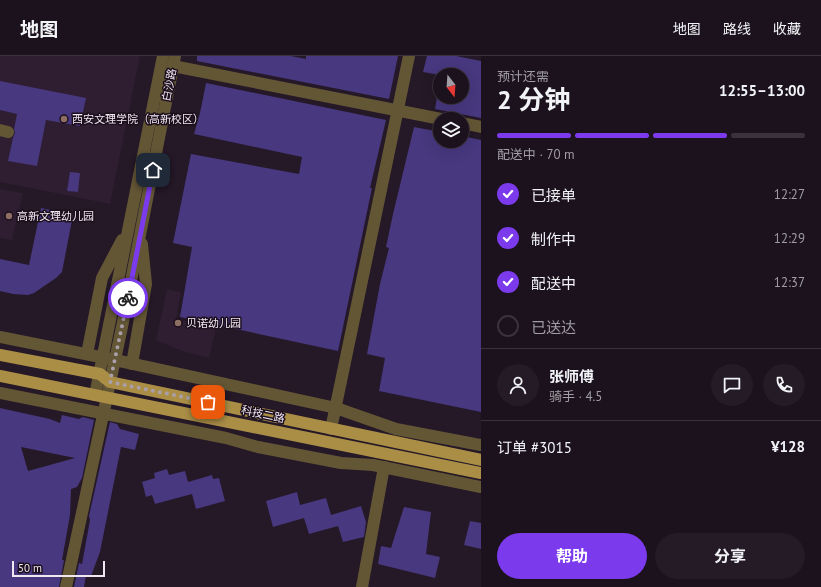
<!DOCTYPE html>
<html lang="zh">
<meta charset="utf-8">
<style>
:root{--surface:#1c121d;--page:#251b26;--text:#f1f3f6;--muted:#a09ea4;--line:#3a323b;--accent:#7c3aed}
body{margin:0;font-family:"PT Sans","Noto Sans SC",sans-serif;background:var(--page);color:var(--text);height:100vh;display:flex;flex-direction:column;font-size:15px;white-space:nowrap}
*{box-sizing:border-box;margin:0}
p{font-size:13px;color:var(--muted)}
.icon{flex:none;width:22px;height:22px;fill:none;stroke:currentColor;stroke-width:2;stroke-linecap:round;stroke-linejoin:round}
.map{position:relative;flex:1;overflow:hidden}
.details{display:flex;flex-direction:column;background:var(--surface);width:340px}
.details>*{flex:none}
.needle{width:26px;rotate:163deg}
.tools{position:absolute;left:433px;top:12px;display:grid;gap:8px}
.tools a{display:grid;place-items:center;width:36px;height:36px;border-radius:50%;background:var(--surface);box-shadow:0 4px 16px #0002,0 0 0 1px var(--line);font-size:20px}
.scale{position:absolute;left:12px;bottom:10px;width:93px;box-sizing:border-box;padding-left:4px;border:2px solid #f1e7f1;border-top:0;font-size:11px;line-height:14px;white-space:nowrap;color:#f1e7f1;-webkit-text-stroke:3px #1c0f1d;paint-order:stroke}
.pin{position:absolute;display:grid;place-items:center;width:34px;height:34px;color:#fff;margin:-17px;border-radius:8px;box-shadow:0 2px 6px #0006}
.courier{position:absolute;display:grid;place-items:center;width:40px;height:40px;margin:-20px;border:3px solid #7c3aed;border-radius:50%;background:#fff;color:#222;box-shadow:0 1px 5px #0007}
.headline em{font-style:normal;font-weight:700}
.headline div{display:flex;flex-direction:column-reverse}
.headline{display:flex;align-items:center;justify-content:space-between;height:68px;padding:0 16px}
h1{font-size:26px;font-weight:700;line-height:30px}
.bar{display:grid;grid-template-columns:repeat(4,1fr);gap:6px 4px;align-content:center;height:48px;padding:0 16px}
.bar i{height:5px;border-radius:3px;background:var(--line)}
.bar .on{background:var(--accent)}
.bar p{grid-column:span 4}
.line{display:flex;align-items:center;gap:10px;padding:0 16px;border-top:1px solid var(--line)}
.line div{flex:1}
.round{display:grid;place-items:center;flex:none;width:42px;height:42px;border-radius:21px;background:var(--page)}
ol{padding:0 16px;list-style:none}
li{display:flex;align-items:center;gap:12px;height:44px}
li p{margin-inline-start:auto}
li .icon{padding:4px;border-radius:50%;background:var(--accent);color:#fff;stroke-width:4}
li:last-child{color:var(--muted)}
li i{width:22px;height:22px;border:2px solid var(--line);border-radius:50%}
.cta{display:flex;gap:8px;margin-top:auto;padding:8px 16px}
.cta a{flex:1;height:46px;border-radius:24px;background:var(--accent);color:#fff;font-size:16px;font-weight:700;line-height:46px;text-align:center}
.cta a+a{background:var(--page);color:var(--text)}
header{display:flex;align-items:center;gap:24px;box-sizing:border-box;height:56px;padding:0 20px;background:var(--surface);border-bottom:1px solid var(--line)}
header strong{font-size:19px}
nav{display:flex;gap:22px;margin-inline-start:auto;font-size:14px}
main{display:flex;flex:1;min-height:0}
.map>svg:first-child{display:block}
.built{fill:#2f1d31}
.building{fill:#47387f;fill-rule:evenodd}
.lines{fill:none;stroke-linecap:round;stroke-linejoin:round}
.minor{stroke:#635635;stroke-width:12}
.major{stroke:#aa8e46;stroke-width:12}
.done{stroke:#aa9faa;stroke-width:4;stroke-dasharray:0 7.2}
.route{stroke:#7c3aed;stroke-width:5}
.education-dot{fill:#8d6e63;stroke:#1c0f1d;stroke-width:1.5}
.labels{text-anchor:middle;stroke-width:3;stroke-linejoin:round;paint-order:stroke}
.street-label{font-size:11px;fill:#f1e7f1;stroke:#1c0f1d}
.poi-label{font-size:11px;fill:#f1e7f1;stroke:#1c0f1d;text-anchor:start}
</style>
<header>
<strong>地图</strong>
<nav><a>地图</a><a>路线</a><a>收藏</a></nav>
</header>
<main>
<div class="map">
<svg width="481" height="531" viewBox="0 0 481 531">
<rect width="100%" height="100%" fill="#251827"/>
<!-- built -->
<g class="built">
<path d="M 0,0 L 140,0 L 110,148 L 0,126 Z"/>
<path d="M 0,133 L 23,137 L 12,184 L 0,182 Z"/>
<path d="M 167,233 L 181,236 L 176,263 L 216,272 L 209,302 L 182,295 L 156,284 Z"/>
</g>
<!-- building -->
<g class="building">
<path d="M 197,0 L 291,0 L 306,3 L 306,0 L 398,0 L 389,43 L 197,5 Z"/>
<path d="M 427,0 L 456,0 L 481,5 L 481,62 L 435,53 L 437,41 L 462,41 L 462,19 L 440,19 L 423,16 Z"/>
<path d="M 0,25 L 86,42 L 80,70 L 46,64 L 37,110 L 8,105 L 13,82 L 15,77 L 14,73 L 17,58 L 0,54 Z"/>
<path d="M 206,27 L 386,64 L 370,132 L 372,132 L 338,295 L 180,261 L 192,191 L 173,187 L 191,98 L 299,118 L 302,101 L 194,78 L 200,57 Z"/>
<path d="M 414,71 L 440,76 L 440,85 L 462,85 L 462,80 L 481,84 L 481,356 L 379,335 L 385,302 L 367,298 L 380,228 L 389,192 L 386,191 L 393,158 Z"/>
<path d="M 70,116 L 80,117 L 78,136 L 67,135 Z"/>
<path d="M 41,152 L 73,159 L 62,216 L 56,222 L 34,237 L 28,239 L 13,238 L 0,235 L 0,203 L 29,209 Z"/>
<path d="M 0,352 L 50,363 L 60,367 L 62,359 L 79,363 L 83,361 L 94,364 L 82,422 L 77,431 L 71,433 L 70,459 L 62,504 L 64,504 L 59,531 L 0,531 ZM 21,391 L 75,402 L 28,415 Z"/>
<path d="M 110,366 L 117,368 L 120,373 L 139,378 L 135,394 L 121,391 L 100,496 L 91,520 L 86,519 L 84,531 L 74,531 L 79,507 L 82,508 L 90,464 L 89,460 Z"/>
<path d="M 167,413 L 169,419 L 185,415 L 188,426 L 212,419 L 213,423 L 219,422 L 225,445 L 196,453 L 192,438 L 155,448 L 152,439 L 146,441 L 142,426 L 155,422 L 154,417 Z"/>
<path d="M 297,436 L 300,449 L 326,442 L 331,459 L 361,450 L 366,466 L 364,481 L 343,486 L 338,470 L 309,478 L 304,462 L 273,471 L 266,445 Z"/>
<path d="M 404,451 L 431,456 L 426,498 L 440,501 L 435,522 L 378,508 L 381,490 L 391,492 Z"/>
<path d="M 470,465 L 481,467 L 481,493 L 464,489 Z"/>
</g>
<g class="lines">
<!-- minor -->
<g class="minor">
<path d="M 173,10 L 441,63"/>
<path d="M 462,67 L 481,71"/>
<path d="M 0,74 L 8,76"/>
<path d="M 0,281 L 115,304 L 336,352 L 396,373 L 481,389"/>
<path d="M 87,298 L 102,222 L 122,184"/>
<path d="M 132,308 L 146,228 L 142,188"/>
<path d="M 0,337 L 226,382 L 258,391 L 341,407 L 373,409 L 481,431"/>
<path d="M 95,339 L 163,0"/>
<path d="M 331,373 L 409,0"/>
<path d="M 66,531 L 122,271 L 175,0"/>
<path d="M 362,531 L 384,411"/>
</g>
<!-- major -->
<g class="major">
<path d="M 0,299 L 100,318 L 110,326 L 481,404"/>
<path d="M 0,320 L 481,417"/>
</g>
</g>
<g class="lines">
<!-- done -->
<path class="done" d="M 128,242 L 110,326 L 208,346"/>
<!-- route -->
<path class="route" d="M 128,242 L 153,114"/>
</g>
<!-- markers -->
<g class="education-dot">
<circle cx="64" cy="63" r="4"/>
<circle cx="9" cy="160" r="4"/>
<circle cx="178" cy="267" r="4"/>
</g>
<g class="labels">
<!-- street labels -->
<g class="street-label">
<text transform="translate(169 29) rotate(-79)" y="4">白沙路</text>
<text transform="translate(263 358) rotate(12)" y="4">科技二路</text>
</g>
<!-- poi labels -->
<g class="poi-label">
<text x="72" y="67">西安文理学院（高新校区）</text>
<text x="17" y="164">高新文理幼儿园</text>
<text x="186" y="271">贝诺幼儿园</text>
</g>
</g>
</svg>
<div class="tools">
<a><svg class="needle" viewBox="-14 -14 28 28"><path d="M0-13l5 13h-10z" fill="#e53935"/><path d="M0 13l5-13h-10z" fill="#a09ea4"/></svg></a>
<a><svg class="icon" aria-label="layers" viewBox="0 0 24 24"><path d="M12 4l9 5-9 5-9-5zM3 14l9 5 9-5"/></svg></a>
</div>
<div class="scale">50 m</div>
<div class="pin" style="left:208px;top:346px;background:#ea580c"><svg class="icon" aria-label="bag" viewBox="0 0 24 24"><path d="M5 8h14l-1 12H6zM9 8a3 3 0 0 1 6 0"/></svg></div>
<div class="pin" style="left:153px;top:114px;background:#1f2937"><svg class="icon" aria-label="home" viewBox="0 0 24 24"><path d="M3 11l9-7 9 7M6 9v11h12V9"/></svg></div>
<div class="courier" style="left:128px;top:242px"><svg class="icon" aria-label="bike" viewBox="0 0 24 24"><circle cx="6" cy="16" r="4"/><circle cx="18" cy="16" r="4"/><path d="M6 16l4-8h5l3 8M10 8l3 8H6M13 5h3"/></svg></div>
</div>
<section class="details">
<div class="headline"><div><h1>2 分钟</h1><p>预计还需</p></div><em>12:55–13:00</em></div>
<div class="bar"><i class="on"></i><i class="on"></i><i class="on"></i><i></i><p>配送中 · 70 m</p></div>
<ol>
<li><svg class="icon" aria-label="check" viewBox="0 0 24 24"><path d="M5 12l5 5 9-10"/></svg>已接单<p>12:27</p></li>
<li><svg class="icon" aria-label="check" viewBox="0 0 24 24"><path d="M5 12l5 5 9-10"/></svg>制作中<p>12:29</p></li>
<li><svg class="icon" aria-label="check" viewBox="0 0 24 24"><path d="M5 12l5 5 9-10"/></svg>配送中<p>12:37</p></li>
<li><i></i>已送达</li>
</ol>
<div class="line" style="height:72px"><a class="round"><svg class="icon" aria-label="person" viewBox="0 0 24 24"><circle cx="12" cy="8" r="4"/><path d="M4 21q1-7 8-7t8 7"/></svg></a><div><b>张师傅</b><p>骑手 · 4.5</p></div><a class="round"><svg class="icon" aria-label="chat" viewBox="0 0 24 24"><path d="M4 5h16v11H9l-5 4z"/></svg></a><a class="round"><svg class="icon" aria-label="phone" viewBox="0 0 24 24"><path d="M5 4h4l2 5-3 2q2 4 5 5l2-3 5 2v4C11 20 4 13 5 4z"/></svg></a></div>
<div class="line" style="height:52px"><div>订单 #3015</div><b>¥128</b></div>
<div class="cta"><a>帮助</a><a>分享</a></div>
</section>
</main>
